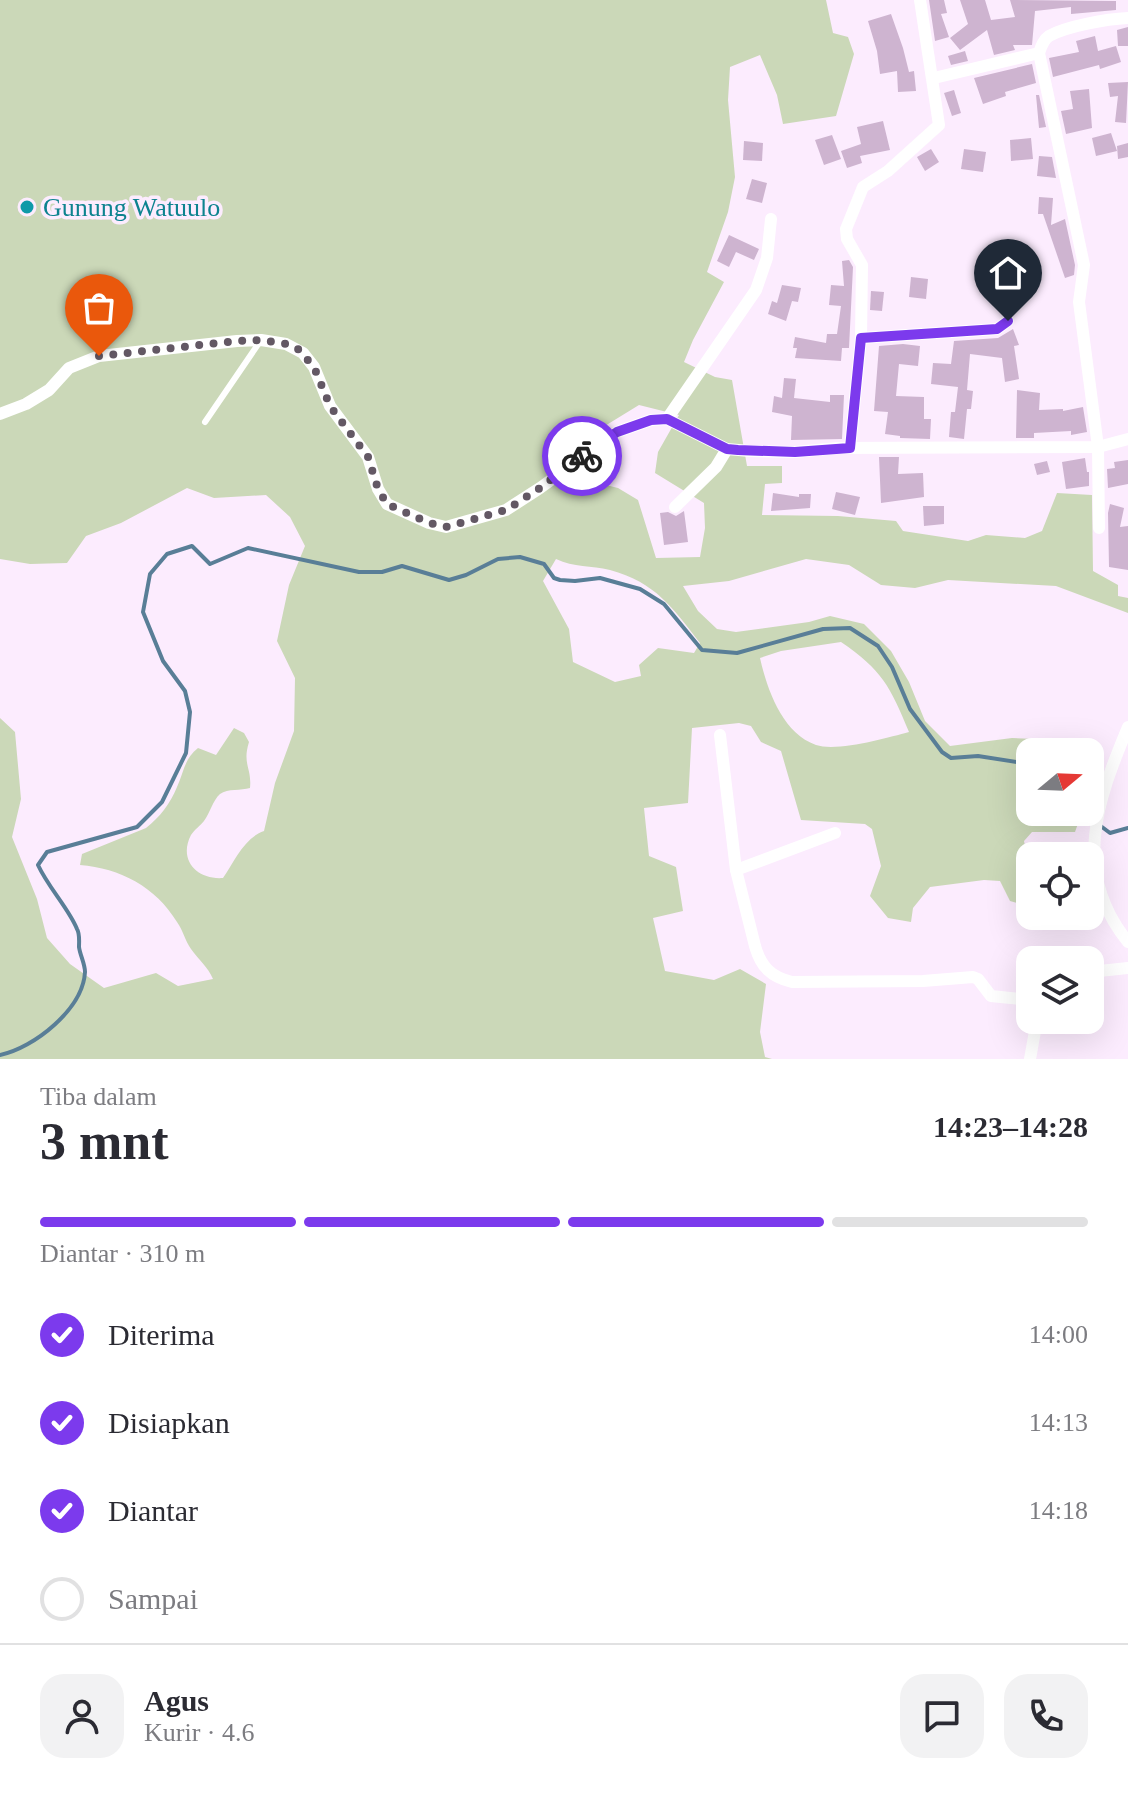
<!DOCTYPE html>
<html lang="id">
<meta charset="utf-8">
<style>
:root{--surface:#fff;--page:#f2f2f3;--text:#2b2b33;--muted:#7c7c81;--line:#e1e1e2;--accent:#7c3aed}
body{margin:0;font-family:"Times New Roman",serif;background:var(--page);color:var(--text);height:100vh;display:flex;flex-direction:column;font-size:30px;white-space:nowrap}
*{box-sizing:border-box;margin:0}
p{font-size:26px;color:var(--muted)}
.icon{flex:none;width:44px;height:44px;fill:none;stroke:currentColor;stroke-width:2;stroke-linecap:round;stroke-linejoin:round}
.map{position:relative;height:1059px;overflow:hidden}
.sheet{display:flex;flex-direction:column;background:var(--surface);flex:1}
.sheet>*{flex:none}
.needle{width:52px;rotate:71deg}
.controls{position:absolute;left:1016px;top:738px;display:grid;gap:16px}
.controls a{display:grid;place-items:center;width:88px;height:88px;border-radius:16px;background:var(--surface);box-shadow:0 8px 32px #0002;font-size:40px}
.pin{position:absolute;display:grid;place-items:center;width:68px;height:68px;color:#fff;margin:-82px -34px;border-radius:50% 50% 50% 0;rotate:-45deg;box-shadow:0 0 8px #0007}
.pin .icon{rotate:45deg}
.courier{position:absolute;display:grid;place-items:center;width:80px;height:80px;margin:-40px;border:6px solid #7c3aed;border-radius:50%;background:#fff;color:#222;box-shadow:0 2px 10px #0007}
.summary em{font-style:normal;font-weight:700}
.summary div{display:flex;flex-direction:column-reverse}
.summary{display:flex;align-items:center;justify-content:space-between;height:136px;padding:0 40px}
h1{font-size:52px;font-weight:700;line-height:60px}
.bar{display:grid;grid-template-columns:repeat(4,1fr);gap:12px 8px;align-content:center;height:96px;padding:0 40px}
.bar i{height:10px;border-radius:6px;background:var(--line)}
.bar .on{background:var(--accent)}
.bar p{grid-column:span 4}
.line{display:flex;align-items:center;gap:20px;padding:0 40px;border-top:2px solid var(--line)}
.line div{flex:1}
.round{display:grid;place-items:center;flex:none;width:84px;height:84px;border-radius:24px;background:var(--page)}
ol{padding:0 40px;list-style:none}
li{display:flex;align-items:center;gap:24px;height:88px}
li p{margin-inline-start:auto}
li .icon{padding:8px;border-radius:50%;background:var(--accent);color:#fff;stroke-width:4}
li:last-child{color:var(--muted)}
li i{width:44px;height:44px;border:4px solid var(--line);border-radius:50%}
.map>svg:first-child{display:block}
.green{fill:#cbd8b8;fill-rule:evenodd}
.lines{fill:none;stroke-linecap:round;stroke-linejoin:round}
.stream{stroke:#597e97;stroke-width:4}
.building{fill:#ceb4d0}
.service{stroke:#fff;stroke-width:6}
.minor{stroke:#fff;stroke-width:12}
.done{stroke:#635864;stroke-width:8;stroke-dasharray:0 14.4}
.route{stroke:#7c3aed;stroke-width:10}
.culture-dot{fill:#0f9aa8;stroke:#fcecfe;stroke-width:3}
.labels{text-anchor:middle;stroke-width:7;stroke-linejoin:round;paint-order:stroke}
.culture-label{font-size:26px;fill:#0d838f;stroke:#fcecfe;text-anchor:start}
</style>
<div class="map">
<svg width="1128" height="1059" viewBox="0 0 1128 1059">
<rect width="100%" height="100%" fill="#fcecfe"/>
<!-- green -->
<path class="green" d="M 0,0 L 826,0 L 833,33 L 848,37 L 854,54 L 836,116 L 783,124 L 777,95 L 760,55 L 730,67 L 728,100 L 735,177 L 728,212 L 707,272 L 724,282 L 693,340 L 684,362 L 715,377 L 732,380 L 747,466 L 782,466 L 782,483 L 765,484 L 762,515 L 838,516 L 896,521 L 903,531 L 968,541 L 986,535 L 1025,538 L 1042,531 L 1057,493 L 1092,495 L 1093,571 L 1118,585 L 1118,596 L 1128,598 L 1128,613 L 1056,586 L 948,580 L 915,588 L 881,585 L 849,565 L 806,559 L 729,581 L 683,586 L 698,611 L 717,629 L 736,632 L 809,622 L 830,616 L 864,624 L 891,651 L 909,682 L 925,721 L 950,746 L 1012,738 L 1060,740 L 1072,752 L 1030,752 L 1030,812 L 1082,812 L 1075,832 L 1032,832 L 1024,841 L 1030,872 L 1030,903 L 1024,905 L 1010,901 L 1000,881 L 984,880 L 930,887 L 913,908 L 911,922 L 888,918 L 870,896 L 881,866 L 872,829 L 865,824 L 801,820 L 781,751 L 761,742 L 751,726 L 739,723 L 692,728 L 688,803 L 644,808 L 649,856 L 676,867 L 683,911 L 653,918 L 665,971 L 714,980 L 740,969 L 766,984 L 760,1032 L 765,1057 L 772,1059 L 0,1059 L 0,718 L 15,732 L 21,799 L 12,837 L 37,899 L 47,938 L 70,964 L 104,988 L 156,973 L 178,986 L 213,979 C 208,967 199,960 191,949 C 185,941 183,930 177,922 C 156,887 120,868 80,865 L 82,854 L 146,828 C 160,817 170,804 177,787 C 184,772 184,759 198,748 L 216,755 L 234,728 L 244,733 L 249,742 C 242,764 252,768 250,788 C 241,791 228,788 220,794 C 213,800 210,813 204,821 C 200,826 195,829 191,835 C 178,860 197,880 223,878 C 234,862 244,838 264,831 L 275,783 L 294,731 L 295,678 L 277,641 L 289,585 L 305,546 L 290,517 L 266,495 L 214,498 L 187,488 L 121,523 L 86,536 L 67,563 L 30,564 L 0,559 ZM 639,405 L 679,415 L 658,452 L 655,473 L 704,503 L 705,528 L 700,557 L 656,558 L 638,500 L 618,488 L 594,482 L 582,440 ZM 556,559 C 574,568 591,565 610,570 C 655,582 673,608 700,643 L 694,653 L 658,648 L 639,665 L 641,676 L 615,682 L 573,662 L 569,629 L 543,581 ZM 841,642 C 882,670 890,686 909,732 C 887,738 837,752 816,745 C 782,733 767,689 760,658 L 781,651 Z"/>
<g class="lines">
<!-- stream -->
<g class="stream">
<path d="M 1082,812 L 1110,833 L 1128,828"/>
<path d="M 0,1055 C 34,1048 83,1009 85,972 C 85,964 80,955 79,947 C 79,941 80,934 77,929 C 69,909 48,887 38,865 L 47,852 L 137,827 L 162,802 L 186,753 L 190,712 L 185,691 L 163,661 L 143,612 L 150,574 L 167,554 L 192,546 L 210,564 L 248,548 L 359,572 L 382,572 L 402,566 L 449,580 L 466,575 L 498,559 L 520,557 L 544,564 L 554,578 L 560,580 L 575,581 L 600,578 L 640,589 L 664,604 L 702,650 L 737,653 L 823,629 L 850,628 L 878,646 L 892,667 L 910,709 L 942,752 L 951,758 L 978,756 L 1030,764"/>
</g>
</g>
<!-- building -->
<g class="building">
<path d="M 929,0 L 944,0 L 947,13 L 941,14 L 949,37 L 935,41 Z"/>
<path d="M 960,0 L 985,0 L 991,20 L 1015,17 L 1010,0 L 1116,1 L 1116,10 L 1071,14 L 1071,7 L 1035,11 L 1032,45 L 1013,45 L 1015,50 L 994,55 L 987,30 L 960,50 L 950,38 L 968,24 Z"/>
<path d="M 891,14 L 903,48 L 909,72 L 914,71 L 916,91 L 898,92 L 897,71 L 880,74 L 877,51 L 868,21 Z"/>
<path d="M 1128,27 L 1128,46 L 1118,46 L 1117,30 Z"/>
<path d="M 1095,36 L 1098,51 L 1116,46 L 1121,62 L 1100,69 L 1099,65 L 1053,77 L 1049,58 L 1079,52 L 1076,41 Z"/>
<path d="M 965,51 L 968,61 L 951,65 L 948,56 Z"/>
<path d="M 1032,64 L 1036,83 L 1005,92 L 1006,96 L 983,104 L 974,78 Z"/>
<path d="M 1128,82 L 1126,123 L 1115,122 L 1118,96 L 1110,97 L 1108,83 Z"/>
<path d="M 1089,89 L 1092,128 L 1066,134 L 1061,111 L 1073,109 L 1070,91 Z"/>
<path d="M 954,90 L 961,113 L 952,116 L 944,93 Z"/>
<path d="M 1036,95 L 1039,95 L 1046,127 L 1039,128 Z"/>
<path d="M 883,121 L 890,150 L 860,156 L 862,163 L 847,168 L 841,151 L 861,144 L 857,127 Z"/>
<path d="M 1111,133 L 1117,151 L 1096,156 L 1092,138 Z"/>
<path d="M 832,135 L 841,159 L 824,165 L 815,140 Z"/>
<path d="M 1031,138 L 1033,159 L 1011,161 L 1010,140 Z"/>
<path d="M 744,141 L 763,143 L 762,161 L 743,160 Z"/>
<path d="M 1128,143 L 1128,157 L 1118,159 L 1117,146 Z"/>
<path d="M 931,149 L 939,162 L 925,171 L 917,157 Z"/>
<path d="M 964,149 L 986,152 L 983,172 L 961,169 Z"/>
<path d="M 1039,156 L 1052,157 L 1056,178 L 1037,176 Z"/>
<path d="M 752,179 L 767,183 L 762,203 L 746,199 Z"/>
<path d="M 1039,197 L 1053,198 L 1051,225 L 1065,219 L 1075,265 L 1074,275 L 1065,278 L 1043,214 L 1038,214 Z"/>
<path d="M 729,235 L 759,249 L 754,260 L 736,252 L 729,267 L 717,261 Z"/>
<path d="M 849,260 L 853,267 L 849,348 L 842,348 L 841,361 L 795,358 L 797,348 L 793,348 L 795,337 L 826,343 L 827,334 L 837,334 L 841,306 L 829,305 L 831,285 L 844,286 L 842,261 Z"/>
<path d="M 911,277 L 928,279 L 926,299 L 909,297 Z"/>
<path d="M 782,285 L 801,288 L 798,302 L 792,301 L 786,321 L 768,314 L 772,301 L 777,303 Z"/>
<path d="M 871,291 L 884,292 L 882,311 L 870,310 Z"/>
<path d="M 1013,329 L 1019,345 L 1014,346 L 1019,379 L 1005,382 L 1002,358 L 970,354 L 967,390 L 973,391 L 971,409 L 967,409 L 964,439 L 949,437 L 951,412 L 955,412 L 958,387 L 931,384 L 933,363 L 951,364 L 954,341 L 998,338 Z"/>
<path d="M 903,344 L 920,346 L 918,366 L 899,364 L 896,396 L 924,397 L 924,419 L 931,419 L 930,439 L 900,438 L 900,436 L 885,434 L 888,412 L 874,411 L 879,346 Z"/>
<path d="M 784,378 L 796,379 L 794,398 L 830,402 L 830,395 L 844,395 L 842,439 L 791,440 L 792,416 L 772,412 L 774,396 L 782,398 Z"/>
<path d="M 1017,390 L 1040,393 L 1039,410 L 1063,409 L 1063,411 L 1083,407 L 1087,432 L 1071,435 L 1071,431 L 1034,433 L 1034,438 L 1016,438 Z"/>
<path d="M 879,457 L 899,457 L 898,474 L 923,473 L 924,497 L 881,503 Z"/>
<path d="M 1085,458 L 1087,472 L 1089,472 L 1089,486 L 1066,489 L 1062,462 Z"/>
<path d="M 1128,460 L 1128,484 L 1108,488 L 1107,469 L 1115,468 L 1114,462 Z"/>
<path d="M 1047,461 L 1050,472 L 1037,475 L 1034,464 Z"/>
<path d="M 836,492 L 860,497 L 855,515 L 832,509 Z"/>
<path d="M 773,493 L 799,497 L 799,494 L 811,494 L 810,508 L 771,511 Z"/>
<path d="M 1110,504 L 1124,508 L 1120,527 L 1128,526 L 1128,570 L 1109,567 L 1108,513 Z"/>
<path d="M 923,506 L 944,506 L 944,524 L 924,526 Z"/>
<path d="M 684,511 L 688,542 L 664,545 L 660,513 L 668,512 L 676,516 Z"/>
</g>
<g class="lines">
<!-- service -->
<path class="service" d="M 205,422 L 261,340"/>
<!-- minor -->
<g class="minor">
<path d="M 1039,53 L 1084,265 L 1079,302 L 1098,447 L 1099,528"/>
<path d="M 934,78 L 1039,53 C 1041,47 1043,40 1049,36 C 1067,26 1107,19 1128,18"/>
<path d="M 861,338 L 997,329 L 1008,321"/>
<path d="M 0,414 L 26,404 L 49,390 L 69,368 L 99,356 L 237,341 L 261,340 L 286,344 L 303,353 L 314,367 L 330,406 L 368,457 L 378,489 L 387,504 L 429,523 L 446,527 L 506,510 L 540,488 L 617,432 L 651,420 L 667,419 L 727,449 L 750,451 L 795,452 L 838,448 L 1098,447 L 1128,439"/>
<path d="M 667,419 L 756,290 L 767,258 L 771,219"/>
<path d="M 850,448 L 861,338 L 862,265 L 847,239 L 846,229 L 863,187 L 888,171 L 939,125 L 920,0"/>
<path d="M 675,507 L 716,467 L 727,449"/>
<path d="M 1128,727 C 1097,801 1071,872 1128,942"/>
<path d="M 720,735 L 736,870 L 755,946 C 761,967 771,977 792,982 L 923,981 L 973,977 L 978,979 L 991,996 L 1030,1000"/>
<path d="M 736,870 L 835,833"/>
<path d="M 1090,972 L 1128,968"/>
<path d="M 1030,1059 L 1037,1020"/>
</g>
</g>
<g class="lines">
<!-- done -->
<path class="done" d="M 99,356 L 237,341 L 261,340 L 286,344 L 297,348 L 314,367 L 330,406 L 368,457 L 378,489 L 387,504 L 429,523 L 446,527 L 506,510 L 540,488 L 582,456"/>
<!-- route -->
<path class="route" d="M 582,456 L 617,432 L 651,420 L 667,419 L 727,449 L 738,450 L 795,452 L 850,448 L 861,338 L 997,329 L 1008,321"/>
</g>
<!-- markers -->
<circle class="culture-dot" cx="27" cy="207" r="8"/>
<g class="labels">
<!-- culture labels -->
<g class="culture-label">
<text x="43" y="216">Gunung Watuulo</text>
</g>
</g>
</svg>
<div class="controls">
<a><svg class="needle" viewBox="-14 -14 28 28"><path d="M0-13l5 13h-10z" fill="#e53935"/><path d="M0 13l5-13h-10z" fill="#7c7c81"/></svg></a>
<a><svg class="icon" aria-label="locate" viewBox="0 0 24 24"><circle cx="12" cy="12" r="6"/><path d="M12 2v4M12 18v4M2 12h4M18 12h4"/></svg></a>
<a><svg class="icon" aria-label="layers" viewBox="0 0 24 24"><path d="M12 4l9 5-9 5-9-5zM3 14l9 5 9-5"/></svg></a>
</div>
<div class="pin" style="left:99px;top:356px;background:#ea580c"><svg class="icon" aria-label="bag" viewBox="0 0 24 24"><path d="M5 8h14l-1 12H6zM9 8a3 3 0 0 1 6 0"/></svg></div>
<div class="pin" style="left:1008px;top:321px;background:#1f2937"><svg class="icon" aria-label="home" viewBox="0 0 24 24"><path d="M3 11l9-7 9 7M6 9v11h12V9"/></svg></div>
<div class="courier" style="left:582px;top:456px"><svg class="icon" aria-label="bike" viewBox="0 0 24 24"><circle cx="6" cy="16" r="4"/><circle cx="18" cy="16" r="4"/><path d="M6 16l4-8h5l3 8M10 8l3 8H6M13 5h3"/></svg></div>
</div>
<section class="sheet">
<div class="summary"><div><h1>3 mnt</h1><p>Tiba dalam</p></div><em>14:23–14:28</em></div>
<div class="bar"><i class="on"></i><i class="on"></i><i class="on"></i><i></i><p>Diantar · 310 m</p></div>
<ol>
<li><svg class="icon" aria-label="check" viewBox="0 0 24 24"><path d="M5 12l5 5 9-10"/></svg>Diterima<p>14:00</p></li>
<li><svg class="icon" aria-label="check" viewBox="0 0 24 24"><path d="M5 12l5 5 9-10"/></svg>Disiapkan<p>14:13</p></li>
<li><svg class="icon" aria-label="check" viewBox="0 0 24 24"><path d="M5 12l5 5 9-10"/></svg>Diantar<p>14:18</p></li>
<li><i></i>Sampai</li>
</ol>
<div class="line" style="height:144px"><a class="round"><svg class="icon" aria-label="person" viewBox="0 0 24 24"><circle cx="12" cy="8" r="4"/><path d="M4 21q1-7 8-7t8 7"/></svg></a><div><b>Agus</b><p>Kurir · 4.6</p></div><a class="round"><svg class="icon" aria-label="chat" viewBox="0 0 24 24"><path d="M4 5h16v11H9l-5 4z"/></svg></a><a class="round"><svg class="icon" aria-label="phone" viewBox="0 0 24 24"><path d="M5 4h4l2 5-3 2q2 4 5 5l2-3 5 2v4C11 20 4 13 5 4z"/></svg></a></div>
</section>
